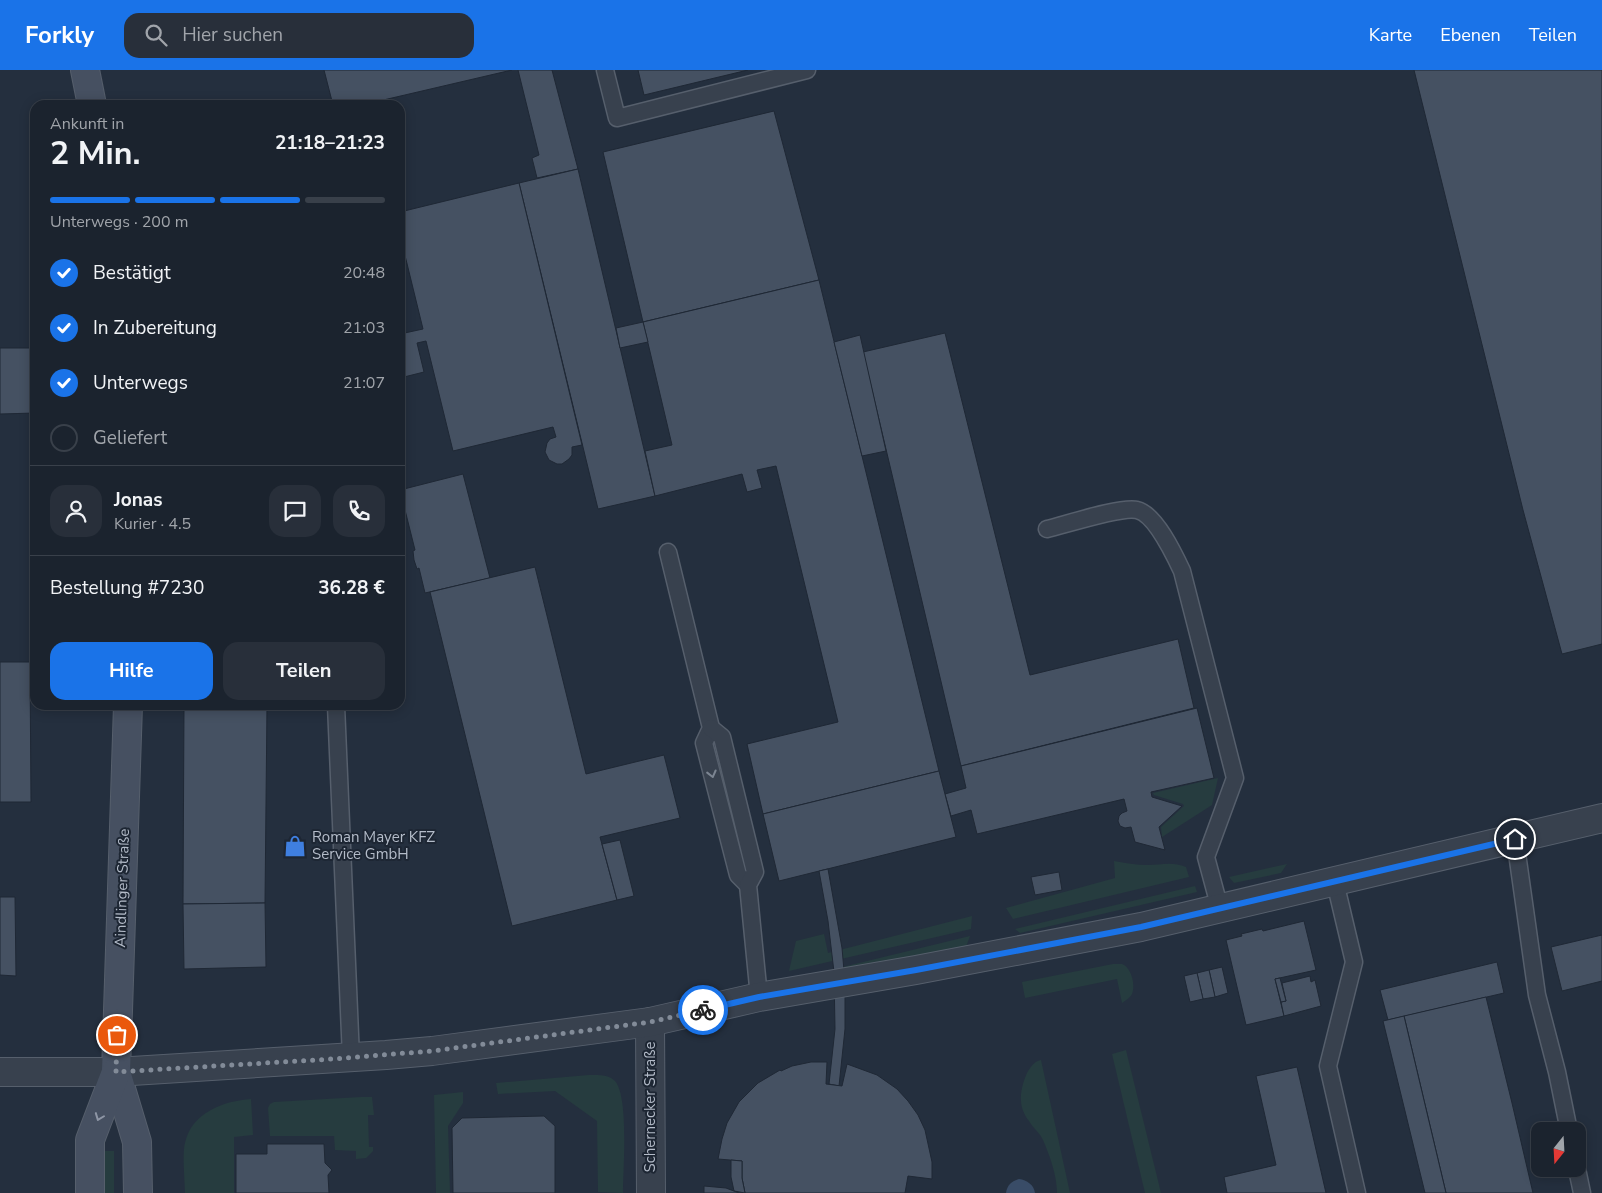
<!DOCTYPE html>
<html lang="de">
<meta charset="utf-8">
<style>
:root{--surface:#1b232e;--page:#282f3a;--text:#f1f3f6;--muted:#a0a4aa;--line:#39404a;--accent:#1a73e8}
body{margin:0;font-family:"Nunito Sans",sans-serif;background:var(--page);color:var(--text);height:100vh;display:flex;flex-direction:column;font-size:19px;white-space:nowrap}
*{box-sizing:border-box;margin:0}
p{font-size:16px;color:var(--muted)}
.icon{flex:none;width:28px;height:28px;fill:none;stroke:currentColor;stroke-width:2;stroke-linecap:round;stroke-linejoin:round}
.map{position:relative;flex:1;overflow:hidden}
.side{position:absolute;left:30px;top:30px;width:375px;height:610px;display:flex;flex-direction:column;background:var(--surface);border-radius:15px;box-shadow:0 2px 12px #0003,0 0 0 1px var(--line)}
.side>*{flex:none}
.needle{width:32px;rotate:198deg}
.buttons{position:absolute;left:1531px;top:1052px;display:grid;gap:10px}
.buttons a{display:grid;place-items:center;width:55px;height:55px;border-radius:10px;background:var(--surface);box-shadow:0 2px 12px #0003,0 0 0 1px var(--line);font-size:25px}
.pin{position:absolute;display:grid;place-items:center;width:42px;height:42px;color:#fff;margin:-21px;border:2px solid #fff;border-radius:50%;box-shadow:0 1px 5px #0007}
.courier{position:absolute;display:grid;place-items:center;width:50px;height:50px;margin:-25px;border:4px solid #1a73e8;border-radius:50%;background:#fff;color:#222;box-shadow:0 1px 6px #0007}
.head em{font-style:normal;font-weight:700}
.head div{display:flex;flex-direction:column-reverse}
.head{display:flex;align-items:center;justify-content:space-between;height:85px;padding:0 20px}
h1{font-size:32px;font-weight:700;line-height:38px}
.bar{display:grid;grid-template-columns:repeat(4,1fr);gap:8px 5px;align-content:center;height:60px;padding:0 20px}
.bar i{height:6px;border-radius:4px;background:var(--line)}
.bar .active{background:var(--accent)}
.bar p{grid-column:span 4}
.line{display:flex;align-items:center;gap:12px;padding:0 20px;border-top:1px solid var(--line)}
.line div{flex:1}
.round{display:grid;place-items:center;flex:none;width:52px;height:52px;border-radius:15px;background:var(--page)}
ol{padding:0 20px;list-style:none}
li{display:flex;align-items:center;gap:15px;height:55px}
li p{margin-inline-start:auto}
li .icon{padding:5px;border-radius:50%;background:var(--accent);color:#fff;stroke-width:4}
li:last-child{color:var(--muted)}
li i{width:28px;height:28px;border:2px solid var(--line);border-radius:50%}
.cta{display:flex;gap:10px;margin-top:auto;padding:10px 20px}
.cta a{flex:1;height:58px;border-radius:15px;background:var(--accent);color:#fff;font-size:20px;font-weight:700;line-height:58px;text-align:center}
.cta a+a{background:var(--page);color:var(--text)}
header{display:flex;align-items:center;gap:30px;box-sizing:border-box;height:70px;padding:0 25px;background:var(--accent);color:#fff}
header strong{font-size:24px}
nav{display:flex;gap:28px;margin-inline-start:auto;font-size:18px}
.search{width:350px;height:45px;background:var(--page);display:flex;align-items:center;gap:12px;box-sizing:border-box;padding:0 18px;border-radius:15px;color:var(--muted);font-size:19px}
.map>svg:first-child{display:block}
.green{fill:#263c3f}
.water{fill:#394c67}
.building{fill:#455162;stroke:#1f2835}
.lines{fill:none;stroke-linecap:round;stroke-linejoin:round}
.service-casing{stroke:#565f6c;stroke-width:19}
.minor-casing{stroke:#565f6c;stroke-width:30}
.secondary-casing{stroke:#565f6c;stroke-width:30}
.service{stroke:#38414e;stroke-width:16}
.minor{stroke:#38414e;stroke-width:28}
.secondary{stroke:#465061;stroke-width:28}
.oneway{stroke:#7c8592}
.oneway2{stroke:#8e96a5}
.done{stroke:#828b98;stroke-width:5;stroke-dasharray:0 9}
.route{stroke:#1a73e8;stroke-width:6}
.labels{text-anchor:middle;stroke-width:4;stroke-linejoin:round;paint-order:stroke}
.poi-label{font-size:15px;fill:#b4bcc9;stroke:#1d2633;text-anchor:start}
.street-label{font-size:15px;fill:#b4bcc9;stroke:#1d2633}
</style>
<header>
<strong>Forkly</strong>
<div class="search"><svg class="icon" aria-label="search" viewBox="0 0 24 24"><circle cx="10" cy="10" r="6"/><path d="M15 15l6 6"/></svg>Hier suchen</div>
<nav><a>Karte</a><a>Ebenen</a><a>Teilen</a></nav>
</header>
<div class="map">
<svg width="1602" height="1123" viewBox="0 0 1602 1123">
<rect width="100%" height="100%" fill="#242f3e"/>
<!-- green -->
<g class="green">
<path d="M 1218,708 L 1212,735 L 1162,767 L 1161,757 L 1184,736 L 1183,734 L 1154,725 L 1153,723 Z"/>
<path d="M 1114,791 C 1125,793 1136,795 1147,795 C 1161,795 1172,791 1186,797 L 1189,807 L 1013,849 L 1006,838 L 1115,808 Z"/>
<path d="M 1287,794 L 1281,803 L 1234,813 L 1229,807 Z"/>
<path d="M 1195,816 L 1197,822 L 1020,863 L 1015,859 Z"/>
<path d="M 972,846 L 971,859 L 789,901 L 796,871 L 824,864 L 828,883 Z"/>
<path d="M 970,866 L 966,877 L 789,910 Z"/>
<path d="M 1113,894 C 1116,894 1119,894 1122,894 C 1131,897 1136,915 1132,924 C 1130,928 1125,931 1122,933 L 1117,909 L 1025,928 L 1022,912 Z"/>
<path d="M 1126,980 L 1161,1123 L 1145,1123 L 1112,984 Z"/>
<path d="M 1041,990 L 1070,1123 L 1057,1123 C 1057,1106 1050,1086 1043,1070 C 1040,1063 1033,1058 1029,1051 C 1017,1036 1020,1019 1027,1003 C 1030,998 1034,991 1041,990 Z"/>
<path d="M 589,1005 C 598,1005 608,1004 615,1011 C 629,1027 623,1099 623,1123 L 598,1122 L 597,1051 L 555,1021 L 498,1024 L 496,1013 Z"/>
<path d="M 463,1022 L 463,1033 L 448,1056 L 450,1123 L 436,1123 L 434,1025 Z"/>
<path d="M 361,1027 L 372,1027 L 374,1045 L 368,1045 L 369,1077 L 373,1077 L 373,1081 L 366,1088 L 356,1089 L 356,1081 L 335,1080 L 334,1066 L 270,1066 L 268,1038 L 270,1034 L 274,1032 Z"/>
<path d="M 251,1029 L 253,1065 L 234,1067 L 234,1123 L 185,1123 C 185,1110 182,1084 185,1073 C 192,1042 224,1031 251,1029 Z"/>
<path d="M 105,1081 L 114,1081 L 114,1123 L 104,1123 Z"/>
</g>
<!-- water -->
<path class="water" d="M 1019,1109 C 1027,1110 1034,1115 1035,1123 L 1006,1123 C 1007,1115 1012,1111 1019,1109 Z"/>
<!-- building -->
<g class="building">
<path d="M 324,0 L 512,0 L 362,35 L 333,35 Z"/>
<path d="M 518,0 L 552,0 L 578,99 L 537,108 L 532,88 L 539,85 Z"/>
<path d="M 638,0 L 748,0 L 644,25 Z"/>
<path d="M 1414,0 L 1602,0 L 1602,574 L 1562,584 L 1523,440 Z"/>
<path d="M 774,41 L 819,210 L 643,252 L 603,82 Z"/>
<path d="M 578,99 L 655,426 L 598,439 L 519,113 Z"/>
<path d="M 519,113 L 582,375 L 572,377 L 572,385 L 569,389 L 562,394 L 557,394 L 549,390 L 545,382 L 547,373 L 550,369 L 556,367 L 553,357 L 453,381 L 426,271 L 417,273 L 424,302 L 400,308 L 400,264 L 423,259 L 400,165 L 400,142 Z"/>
<path d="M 819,210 L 939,701 L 763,744 L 747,674 L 838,652 L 776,396 L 757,400 L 762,418 L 747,422 L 742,404 L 655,426 L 645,381 L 672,375 L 643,252 Z"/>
<path d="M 643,252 L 648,272 L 620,278 L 616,258 Z"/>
<path d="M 945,263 L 1030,605 L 1178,569 L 1194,638 L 961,696 L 863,282 Z"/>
<path d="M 860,265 L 886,381 L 862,386 L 834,272 Z"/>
<path d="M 0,278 L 35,278 L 35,343 L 0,344 Z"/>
<path d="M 463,404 L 490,508 L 425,523 L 419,498 L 417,499 L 414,490 L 413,481 L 415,480 L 400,420 Z"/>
<path d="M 535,497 L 586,704 L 664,685 L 680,748 L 600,767 L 617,830 L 512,856 L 430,522 Z"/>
<path d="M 0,592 L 30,592 L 31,732 L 0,732 Z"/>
<path d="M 184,635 L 267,635 L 265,833 L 183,834 Z"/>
<path d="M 1197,638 L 1214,708 L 1151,722 L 1152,727 L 1182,736 L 1159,757 L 1165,780 L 1135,772 L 1131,757 L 1125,758 L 1120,756 L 1118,751 L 1119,746 L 1122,743 L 1127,741 L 1124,729 L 977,764 L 971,740 L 951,746 L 945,724 L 966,718 L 961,696 Z"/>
<path d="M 939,701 L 956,767 L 779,811 L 763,744 Z"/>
<path d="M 620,770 L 634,826 L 617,830 L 602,774 Z"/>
<path d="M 828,799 L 842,878 L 845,912 L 845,959 L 839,1016 L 829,1014 L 835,959 L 834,902 L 828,851 L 819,801 Z"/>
<path d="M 1059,802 L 1062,820 L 1035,825 L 1031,807 Z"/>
<path d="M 0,827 L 15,827 L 16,906 L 0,905 Z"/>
<path d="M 265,833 L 266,897 L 184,899 L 183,834 Z"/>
<path d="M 1304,851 L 1316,900 L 1275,909 L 1284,946 L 1246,955 L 1226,870 L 1242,866 L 1241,864 L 1262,859 L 1263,861 Z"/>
<path d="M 1602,865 L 1602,911 L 1562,921 L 1551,877 Z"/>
<path d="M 1497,892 L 1504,923 L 1388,950 L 1380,920 Z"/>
<path d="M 1222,897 L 1228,923 L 1215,927 L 1209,900 Z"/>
<path d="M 1209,900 L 1215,927 L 1203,929 L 1197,903 Z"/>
<path d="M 1197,903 L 1203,929 L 1190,932 L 1184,906 Z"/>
<path d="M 1310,906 L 1311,912 L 1315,910 L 1321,936 L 1284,946 L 1281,932 L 1286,931 L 1282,913 Z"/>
<path d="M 1280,908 L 1286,931 L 1281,932 L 1275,909 Z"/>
<path d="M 1486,927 L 1512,1033 L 1533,1123 L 1446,1123 L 1404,946 Z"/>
<path d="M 1404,946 L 1446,1123 L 1425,1123 L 1383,951 Z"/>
<path d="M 811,992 L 827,992 L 826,1014 L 842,1016 L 847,994 L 877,1005 L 897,1019 L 908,1031 L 918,1045 L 925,1060 L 932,1092 L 932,1109 L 908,1106 L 905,1123 L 745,1123 L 742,1108 L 742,1091 L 718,1089 L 722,1069 L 727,1053 L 739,1032 L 758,1013 L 780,1000 L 781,1001 L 792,996 Z"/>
<path d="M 1297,997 L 1326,1123 L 1227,1123 L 1224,1107 L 1276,1095 L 1256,1006 Z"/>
<path d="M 544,1046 L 555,1056 L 555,1123 L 453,1123 L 452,1058 L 462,1048 Z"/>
<path d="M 267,1074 L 324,1074 L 325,1093 L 332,1100 L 328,1105 L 329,1123 L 236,1123 L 236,1084 L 267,1084 Z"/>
<path d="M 731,1090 L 742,1091 L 742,1108 L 745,1123 L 734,1121 L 731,1107 Z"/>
<path d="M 704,1116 L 726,1118 L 739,1123 L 704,1123 Z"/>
</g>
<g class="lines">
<!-- service casing -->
<g class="service-casing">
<g id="service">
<path d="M 605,0 L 617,48 L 807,0"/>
<path d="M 1047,459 C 1064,455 1122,436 1137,440 C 1155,444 1174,484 1182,501 L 1235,708 L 1206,787 L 1220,839"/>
<path d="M 668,482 L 711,658 L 704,673 L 738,805 L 748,815"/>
<path d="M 336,635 L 351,988"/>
<path d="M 711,658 L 722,667 L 755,802 L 748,815 L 759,927"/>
<path d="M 1515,769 L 1537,925 L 1557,1002 L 1569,1061"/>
<path d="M 1335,812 L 1354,892 L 1328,996 L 1357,1123"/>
<path d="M 1577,1099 L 1582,1123"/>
</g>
</g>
<!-- minor casing -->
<g class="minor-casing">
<g id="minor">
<path d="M 650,952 L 651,1123"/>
<path d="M 0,1002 L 116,1002 L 386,985 L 432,981 L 650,952 L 759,927 L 916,900 L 1141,857 L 1602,748"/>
</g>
</g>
<!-- secondary casing -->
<g class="secondary-casing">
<g id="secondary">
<path d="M 85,0 L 92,35"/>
<path d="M 128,635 L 116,1002 L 137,1072 L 138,1123"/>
<path d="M 90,1123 L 90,1070 L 116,1002"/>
</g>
</g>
<!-- service -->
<use href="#service" class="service"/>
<!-- minor -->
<use href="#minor" class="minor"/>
<!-- secondary -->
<use href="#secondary" class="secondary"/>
</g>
<!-- one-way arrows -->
<defs><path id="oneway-chevron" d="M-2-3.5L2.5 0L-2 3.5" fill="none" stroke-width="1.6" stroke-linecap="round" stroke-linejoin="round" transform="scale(1.25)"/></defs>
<use class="oneway" href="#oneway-chevron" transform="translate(712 704) rotate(76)"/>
<use class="oneway2" href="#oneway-chevron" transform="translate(99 1047) rotate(111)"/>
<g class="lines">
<!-- done -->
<path class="done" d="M 117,965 L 116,1002 L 332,989 L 432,981 L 650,952 L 703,940"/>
<!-- route -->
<path class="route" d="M 703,940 L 759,927 L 916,900 L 1141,857 L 1515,769"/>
</g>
<!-- icons -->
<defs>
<g id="shop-bare" transform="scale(1.725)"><path d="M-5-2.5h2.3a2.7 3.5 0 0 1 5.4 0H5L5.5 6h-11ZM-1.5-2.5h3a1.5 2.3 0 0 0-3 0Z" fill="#3f7fe0" stroke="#1d2633" stroke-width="2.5" paint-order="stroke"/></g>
</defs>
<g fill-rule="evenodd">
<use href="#shop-bare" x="295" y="776"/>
</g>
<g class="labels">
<!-- poi labels -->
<g class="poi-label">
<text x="312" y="772">Roman Mayer KFZ<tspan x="312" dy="17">Service GmbH</tspan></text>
</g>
<!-- street labels -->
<g class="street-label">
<text transform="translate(122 818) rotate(-88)" y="5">Aindlinger Straße</text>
<text transform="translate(650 1037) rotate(-90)" y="5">Schernecker Straße</text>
</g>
</g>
</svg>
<div class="buttons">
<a><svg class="needle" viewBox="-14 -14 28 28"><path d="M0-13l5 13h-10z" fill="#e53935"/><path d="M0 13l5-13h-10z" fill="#a0a4aa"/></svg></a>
</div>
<div class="pin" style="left:117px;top:965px;background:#ea580c"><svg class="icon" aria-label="bag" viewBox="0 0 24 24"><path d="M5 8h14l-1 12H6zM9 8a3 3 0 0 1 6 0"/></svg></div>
<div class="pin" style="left:1515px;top:769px;background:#1f2937"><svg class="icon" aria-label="home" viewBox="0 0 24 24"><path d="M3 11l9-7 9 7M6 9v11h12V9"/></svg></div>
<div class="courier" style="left:703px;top:940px"><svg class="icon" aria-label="bike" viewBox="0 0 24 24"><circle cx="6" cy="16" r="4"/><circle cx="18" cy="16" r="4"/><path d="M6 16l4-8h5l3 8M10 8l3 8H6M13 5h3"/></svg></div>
<section class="side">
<div class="head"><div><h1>2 Min.</h1><p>Ankunft in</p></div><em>21:18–21:23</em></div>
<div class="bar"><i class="active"></i><i class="active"></i><i class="active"></i><i></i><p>Unterwegs · 200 m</p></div>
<ol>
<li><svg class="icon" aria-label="check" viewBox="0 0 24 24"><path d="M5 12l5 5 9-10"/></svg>Bestätigt<p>20:48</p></li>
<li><svg class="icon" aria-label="check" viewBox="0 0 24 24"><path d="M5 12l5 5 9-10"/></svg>In Zubereitung<p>21:03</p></li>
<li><svg class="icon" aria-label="check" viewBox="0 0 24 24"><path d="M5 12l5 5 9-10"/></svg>Unterwegs<p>21:07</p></li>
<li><i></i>Geliefert</li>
</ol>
<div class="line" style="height:90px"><a class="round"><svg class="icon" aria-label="person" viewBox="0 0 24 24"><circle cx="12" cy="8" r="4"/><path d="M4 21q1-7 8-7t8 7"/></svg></a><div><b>Jonas</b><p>Kurier · 4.5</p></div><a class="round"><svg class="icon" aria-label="chat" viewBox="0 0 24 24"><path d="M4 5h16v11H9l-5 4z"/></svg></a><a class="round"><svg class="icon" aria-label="phone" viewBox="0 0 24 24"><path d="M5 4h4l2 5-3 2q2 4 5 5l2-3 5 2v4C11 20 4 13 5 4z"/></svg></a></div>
<div class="line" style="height:65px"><div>Bestellung #7230</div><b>36.28 €</b></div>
<div class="cta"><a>Hilfe</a><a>Teilen</a></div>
</section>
</div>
